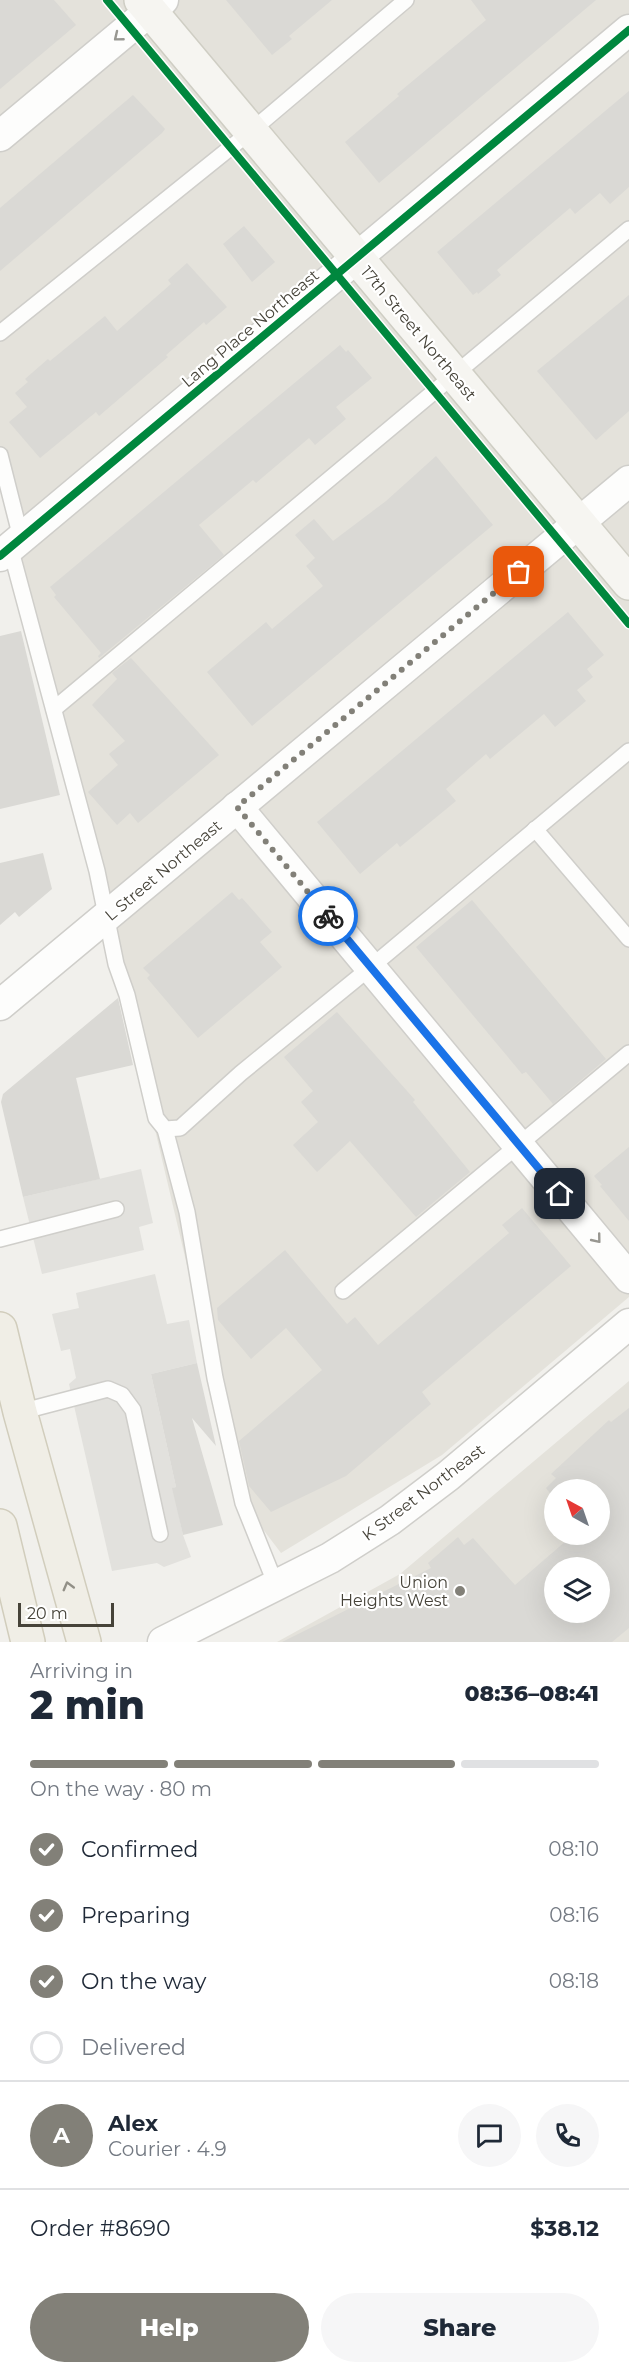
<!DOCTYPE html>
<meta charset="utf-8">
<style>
:root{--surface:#fff;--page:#f6f6f7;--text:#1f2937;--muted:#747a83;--line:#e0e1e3;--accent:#828078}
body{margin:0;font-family:Montserrat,sans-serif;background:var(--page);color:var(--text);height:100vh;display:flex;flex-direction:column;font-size:22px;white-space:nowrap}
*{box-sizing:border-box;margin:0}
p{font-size:20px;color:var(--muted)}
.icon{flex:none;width:33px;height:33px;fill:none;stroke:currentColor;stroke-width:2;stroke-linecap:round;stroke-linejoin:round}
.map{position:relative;height:1642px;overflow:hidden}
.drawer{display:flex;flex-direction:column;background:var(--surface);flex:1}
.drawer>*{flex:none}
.needle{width:39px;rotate:320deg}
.fabs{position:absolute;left:544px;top:1479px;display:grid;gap:12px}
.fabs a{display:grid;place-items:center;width:66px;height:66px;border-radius:50%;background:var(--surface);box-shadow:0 6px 24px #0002;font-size:30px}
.scale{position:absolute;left:18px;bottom:15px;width:96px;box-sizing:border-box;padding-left:6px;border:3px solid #464339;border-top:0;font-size:16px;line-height:21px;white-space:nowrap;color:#464339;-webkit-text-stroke:4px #fff;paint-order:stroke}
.pin{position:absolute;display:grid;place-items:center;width:51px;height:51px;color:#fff;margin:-26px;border-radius:12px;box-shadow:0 3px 9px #0006}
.courier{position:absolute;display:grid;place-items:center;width:60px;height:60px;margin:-30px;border:4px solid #1a73e8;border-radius:50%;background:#fff;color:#222;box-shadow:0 2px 8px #0007}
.head em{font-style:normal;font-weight:800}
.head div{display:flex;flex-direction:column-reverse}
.head{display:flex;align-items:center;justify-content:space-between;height:102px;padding:0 30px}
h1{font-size:39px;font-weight:800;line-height:45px}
.bar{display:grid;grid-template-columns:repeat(4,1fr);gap:9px 6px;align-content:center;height:72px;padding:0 30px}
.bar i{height:8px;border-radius:4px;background:var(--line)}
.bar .selected{background:var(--accent)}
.bar p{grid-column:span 4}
.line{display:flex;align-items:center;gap:15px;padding:0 30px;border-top:2px solid var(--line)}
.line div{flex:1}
.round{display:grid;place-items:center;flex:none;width:63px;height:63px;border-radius:32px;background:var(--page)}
ol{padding:0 30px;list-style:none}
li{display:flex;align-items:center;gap:18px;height:66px}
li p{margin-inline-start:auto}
li .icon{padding:6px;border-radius:50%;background:var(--accent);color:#fff;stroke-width:4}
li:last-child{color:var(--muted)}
li i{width:33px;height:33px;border:3px solid var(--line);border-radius:50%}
.button{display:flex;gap:12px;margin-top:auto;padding:12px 30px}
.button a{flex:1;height:69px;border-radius:36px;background:var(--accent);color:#fff;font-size:24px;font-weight:800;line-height:69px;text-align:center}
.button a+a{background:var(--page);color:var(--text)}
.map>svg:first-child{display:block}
.residential{fill:#e4e2db;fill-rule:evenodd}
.parking{fill:#e2e1dd}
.building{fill:#dad9d5;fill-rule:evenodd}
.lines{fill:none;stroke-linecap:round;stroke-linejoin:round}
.service-casing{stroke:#cfceca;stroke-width:18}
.minor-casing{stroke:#cfceca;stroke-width:33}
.secondary-casing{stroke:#cfcec4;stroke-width:36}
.primary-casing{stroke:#d1cdbc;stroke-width:36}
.service{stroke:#fdfdfc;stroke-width:15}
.minor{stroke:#fdfdfc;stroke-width:30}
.secondary{stroke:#f6f5f1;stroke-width:33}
.primary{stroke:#f0eee6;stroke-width:33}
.cycleway-casing{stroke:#fff;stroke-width:11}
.cycleway{stroke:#00873e;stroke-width:8}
.oneway{stroke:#989791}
.oneway2{stroke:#929087}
.done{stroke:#828078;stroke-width:6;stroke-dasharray:0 10.8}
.route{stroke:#1a73e8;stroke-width:8}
.poi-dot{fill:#828078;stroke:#fff;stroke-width:2}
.labels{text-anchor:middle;stroke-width:4.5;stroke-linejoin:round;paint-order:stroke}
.street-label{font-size:16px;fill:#464339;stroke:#fff}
.poi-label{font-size:16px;fill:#464339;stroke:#fff;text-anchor:end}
</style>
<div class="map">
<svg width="629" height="1642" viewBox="0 0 629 1642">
<rect width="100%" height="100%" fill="#f1f0ec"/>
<!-- residential -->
<g class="residential">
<path d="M 0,0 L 629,0 L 629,1297 L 442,1455 L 281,1553 L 243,1503 L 0,472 Z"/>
<path d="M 629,1381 L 629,1642 L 277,1642 L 400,1574 ZM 555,1490 L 600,1490 L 600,1534 L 555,1534 ZM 555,1568 L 600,1568 L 600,1612 L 555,1612 Z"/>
</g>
<!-- parking -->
<g class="parking">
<path d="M 141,1169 L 153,1223 L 139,1227 L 144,1250 L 42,1274 L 23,1197 Z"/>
<path d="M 155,1274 L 167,1324 L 189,1320 L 197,1363 L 151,1374 L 176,1487 L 173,1488 L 183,1535 L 191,1557 L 164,1567 L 157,1563 L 112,1571 L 69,1384 L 76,1378 L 70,1349 L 61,1351 L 52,1314 L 79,1308 L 76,1293 Z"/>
</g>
<!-- building -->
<g class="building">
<path d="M 0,0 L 54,0 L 76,25 L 0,89 Z"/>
<path d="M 226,0 L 332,0 L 289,36 L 292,39 L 272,55 Z"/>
<path d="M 471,0 L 596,0 L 379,183 L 345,142 L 399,96 L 397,94 L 486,20 Z"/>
<path d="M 629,91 L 629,187 L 610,204 L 600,193 L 575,214 L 570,208 L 497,270 L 501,275 L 478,294 L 477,292 L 473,295 L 437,252 Z"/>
<path d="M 133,95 L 165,129 L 162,133 L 0,271 L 0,208 Z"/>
<path d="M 244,226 L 275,262 L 252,282 L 223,244 Z"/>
<path d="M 187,263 L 227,307 L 206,325 L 204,322 L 166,355 L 168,357 L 99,416 L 96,412 L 40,458 L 9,422 L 27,407 L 15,393 L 28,382 L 25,379 L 48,359 L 50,361 L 105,316 L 117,331 L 171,284 L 168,280 Z"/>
<path d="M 629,295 L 629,411 L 596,440 L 537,371 Z"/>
<path d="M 340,345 L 346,352 L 348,350 L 372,378 L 336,407 L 346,419 L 315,445 L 309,438 L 256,483 L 253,480 L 199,525 L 224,555 L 99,658 L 98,656 L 101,653 L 54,597 L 56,595 L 50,587 Z"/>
<path d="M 436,456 L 493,525 L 252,726 L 207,672 L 266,622 L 272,629 L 323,586 L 306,566 L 315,558 L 295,535 L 314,519 L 333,541 L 386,501 Z"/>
<path d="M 568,612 L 604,655 L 587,669 L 593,677 L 577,690 L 586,701 L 555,727 L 544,714 L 490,759 L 486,754 L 446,789 L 456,801 L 400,847 L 397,843 L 360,874 L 317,822 Z"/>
<path d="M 21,631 L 60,795 L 0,809 L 0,636 Z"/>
<path d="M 131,658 L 219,755 L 138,823 L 130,813 L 117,825 L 88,792 L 118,765 L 109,754 L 125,741 L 92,705 L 117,679 L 112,673 Z"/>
<path d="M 43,853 L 52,889 L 19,917 L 15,912 L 0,925 L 0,863 Z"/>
<path d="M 232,892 L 239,900 L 242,898 L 272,932 L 260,942 L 282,967 L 198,1038 L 147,978 L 150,975 L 143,968 Z"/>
<path d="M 472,900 L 606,1059 L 553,1104 L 526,1072 L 522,1074 L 416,947 Z"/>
<path d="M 118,998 L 133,1065 L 76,1078 L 100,1179 L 23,1197 L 1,1102 L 3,1094 Z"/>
<path d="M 337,1012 L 415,1100 L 413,1102 L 470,1172 L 416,1217 L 350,1141 L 317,1172 L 293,1145 L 318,1122 L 301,1102 L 313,1091 L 284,1057 Z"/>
<path d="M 629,1147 L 629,1221 L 600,1186 L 602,1185 L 594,1176 Z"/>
<path d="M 522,1208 L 571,1266 L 422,1392 L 431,1404 L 346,1476 L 271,1512 L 249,1486 L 239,1441 L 322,1370 L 286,1328 L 251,1359 L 218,1320 L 217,1308 L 285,1250 L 347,1324 L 355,1317 L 378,1345 L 509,1233 L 502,1225 Z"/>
<path d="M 197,1363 L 216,1446 L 192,1418 L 223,1525 L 183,1535 L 172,1488 L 176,1487 L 151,1374 Z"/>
<path d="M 629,1408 L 629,1628 L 612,1642 L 282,1642 L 431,1568 L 428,1563 L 458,1537 L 464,1545 L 473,1538 L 515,1585 L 574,1534 L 600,1534 L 600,1490 L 555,1490 L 555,1500 L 546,1488 L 556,1478 L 551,1474 L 609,1420 L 611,1422 ZM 555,1568 L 600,1568 L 600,1612 L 555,1612 Z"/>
</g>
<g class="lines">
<!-- service casing -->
<g class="service-casing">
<g id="service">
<path d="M 0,333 L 250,132 L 406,0"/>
<path d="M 0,455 L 21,538"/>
<path d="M 10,547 L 97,871 L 116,964 L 127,995 L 156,1118 L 165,1129 L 180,1128 L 241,1073 L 371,967 L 629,751"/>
<path d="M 54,709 L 629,229"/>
<path d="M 535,829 L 629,939"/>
<path d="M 165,1129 L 187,1212 L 215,1378 L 243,1503 L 276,1585"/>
<path d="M 0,1239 L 116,1209"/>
<path d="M 343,1291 L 629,1053"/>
<path d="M 20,1412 L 108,1389 L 122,1395 L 133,1410 L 160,1534"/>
</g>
</g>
<!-- minor casing -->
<g class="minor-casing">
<g id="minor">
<path d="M 0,136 L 163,0"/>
<path d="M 0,556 L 629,30"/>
<path d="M 237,807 L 629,1278"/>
<path d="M 0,1005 L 629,481"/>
<path d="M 163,1642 L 330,1558 L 390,1520 L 448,1476 L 629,1324"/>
</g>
</g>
<!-- secondary casing -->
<g class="secondary-casing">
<path id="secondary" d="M 141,0 L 629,583"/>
</g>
<!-- primary casing -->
<g class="primary-casing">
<g id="primary">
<path d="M 0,1329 L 20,1412 L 84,1642"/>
<path d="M 0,1526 L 28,1642"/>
</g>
</g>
<!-- service -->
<use href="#service" class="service"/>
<!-- minor -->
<use href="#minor" class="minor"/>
<!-- secondary -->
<use href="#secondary" class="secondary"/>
<!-- primary -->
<use href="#primary" class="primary"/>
<!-- cycleway casing -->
<g class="cycleway-casing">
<g id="cycleway">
<path d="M 107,0 L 629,624"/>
<path d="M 0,556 L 629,30"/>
</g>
</g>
<!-- cycleway -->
<use href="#cycleway" class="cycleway"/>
</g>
<!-- one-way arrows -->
<defs><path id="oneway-chevron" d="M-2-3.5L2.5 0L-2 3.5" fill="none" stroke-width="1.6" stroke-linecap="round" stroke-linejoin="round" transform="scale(1.5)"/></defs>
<g class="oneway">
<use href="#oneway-chevron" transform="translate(118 37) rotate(141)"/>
<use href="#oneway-chevron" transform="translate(597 1239) rotate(51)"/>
</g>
<use class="oneway2" href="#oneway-chevron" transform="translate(68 1586) rotate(-105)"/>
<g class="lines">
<!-- done -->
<path class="done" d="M 328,916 L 237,807 L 519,572"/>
<!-- route -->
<path class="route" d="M 328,916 L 560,1194"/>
</g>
<!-- markers -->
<circle class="poi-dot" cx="460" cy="1591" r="6"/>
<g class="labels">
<!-- street labels -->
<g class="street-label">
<text transform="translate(250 328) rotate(-40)" y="6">Lang Place Northeast</text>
<text transform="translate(419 333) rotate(50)" y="6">17th Street Northeast</text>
<text transform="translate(163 870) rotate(-40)" y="6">L Street Northeast</text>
<text transform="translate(423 1492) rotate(-37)" y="6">K Street Northeast</text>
</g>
<!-- poi labels -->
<g class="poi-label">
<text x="448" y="1588">Union<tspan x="448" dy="18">Heights West</tspan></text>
</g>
</g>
</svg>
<div class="fabs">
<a><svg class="needle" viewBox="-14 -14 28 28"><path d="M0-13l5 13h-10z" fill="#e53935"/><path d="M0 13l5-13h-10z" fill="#747a83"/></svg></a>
<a><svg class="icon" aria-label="layers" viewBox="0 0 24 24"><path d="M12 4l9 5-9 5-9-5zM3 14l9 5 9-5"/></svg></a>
</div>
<div class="scale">20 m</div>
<div class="pin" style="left:519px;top:572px;background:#ea580c"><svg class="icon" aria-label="bag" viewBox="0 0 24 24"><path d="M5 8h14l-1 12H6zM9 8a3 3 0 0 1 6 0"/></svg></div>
<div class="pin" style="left:560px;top:1194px;background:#1f2937"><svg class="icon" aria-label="home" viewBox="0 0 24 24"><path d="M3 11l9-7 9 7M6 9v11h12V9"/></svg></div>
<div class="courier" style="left:328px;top:916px"><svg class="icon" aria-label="bike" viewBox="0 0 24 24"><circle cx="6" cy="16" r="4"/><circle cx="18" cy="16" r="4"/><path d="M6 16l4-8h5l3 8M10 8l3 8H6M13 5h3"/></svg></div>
</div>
<section class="drawer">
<div class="head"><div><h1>2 min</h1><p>Arriving in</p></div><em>08:36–08:41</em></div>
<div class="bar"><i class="selected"></i><i class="selected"></i><i class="selected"></i><i></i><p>On the way · 80 m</p></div>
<ol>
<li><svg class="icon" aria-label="check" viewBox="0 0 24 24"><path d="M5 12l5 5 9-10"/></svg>Confirmed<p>08:10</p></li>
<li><svg class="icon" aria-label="check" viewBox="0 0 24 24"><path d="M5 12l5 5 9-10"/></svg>Preparing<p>08:16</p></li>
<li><svg class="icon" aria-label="check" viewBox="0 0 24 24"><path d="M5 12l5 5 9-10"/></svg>On the way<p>08:18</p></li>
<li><i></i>Delivered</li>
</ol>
<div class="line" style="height:108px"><b class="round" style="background:var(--accent);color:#fff">A</b><div><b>Alex</b><p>Courier · 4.9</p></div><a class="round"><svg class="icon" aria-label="chat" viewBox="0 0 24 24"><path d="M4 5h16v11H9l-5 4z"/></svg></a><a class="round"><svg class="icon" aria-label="phone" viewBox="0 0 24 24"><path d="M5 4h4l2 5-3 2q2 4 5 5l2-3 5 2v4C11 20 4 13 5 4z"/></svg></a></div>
<div class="line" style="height:78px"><div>Order #8690</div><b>$38.12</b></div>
<div class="button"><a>Help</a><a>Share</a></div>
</section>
